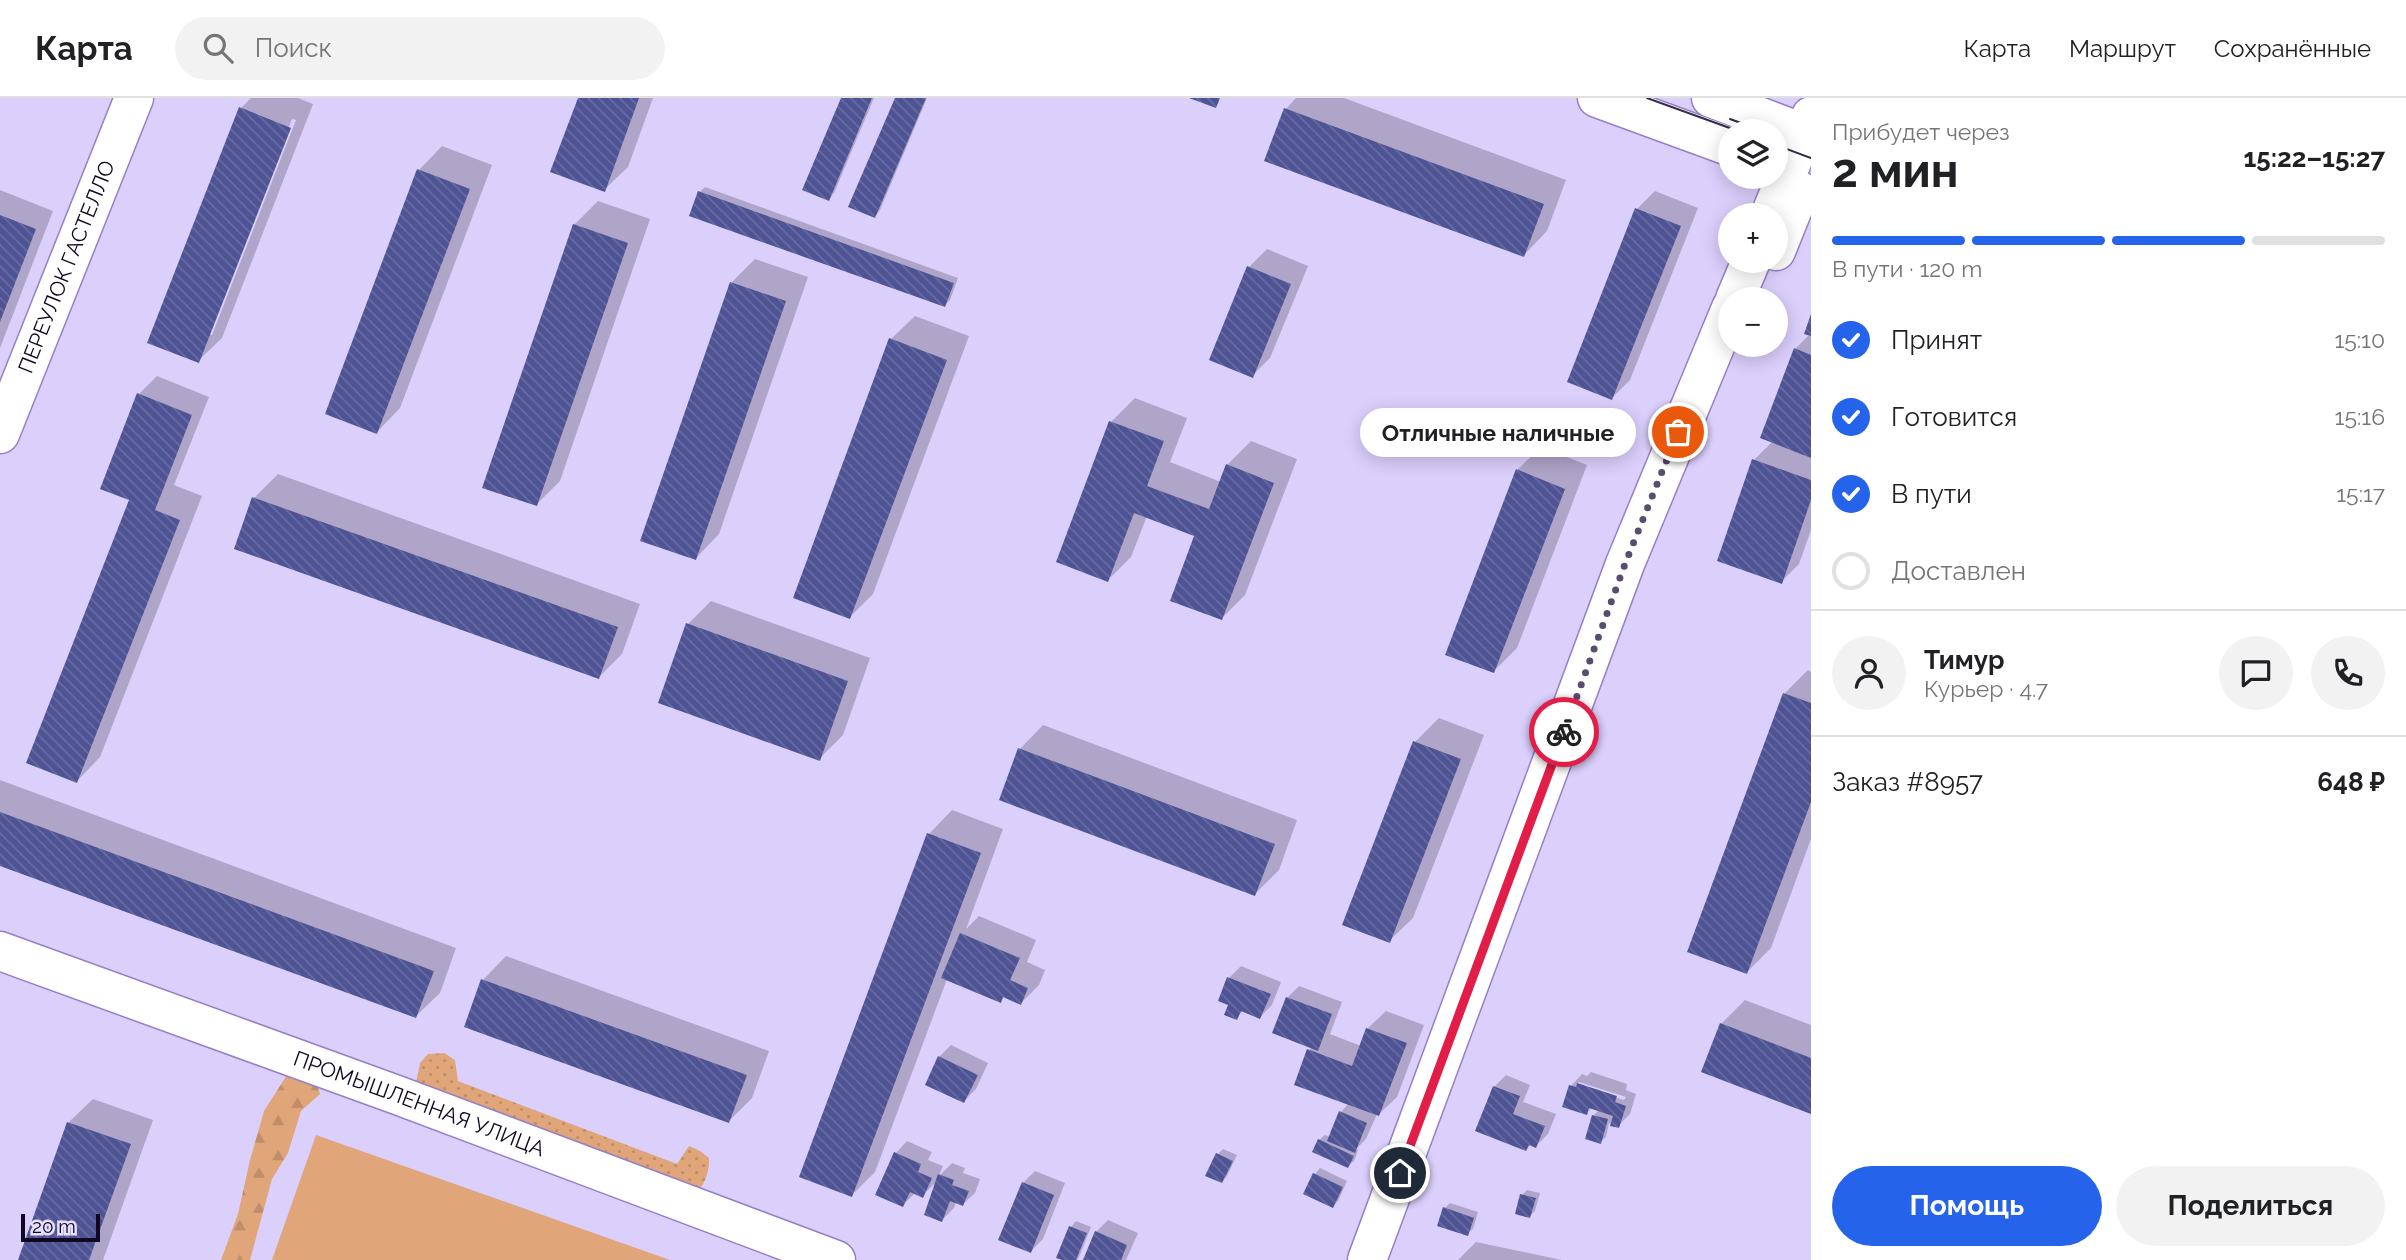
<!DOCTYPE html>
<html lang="ru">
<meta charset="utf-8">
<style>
:root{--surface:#fff;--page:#f2f2f2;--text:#202124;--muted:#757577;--line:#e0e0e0;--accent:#2563eb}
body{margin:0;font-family:Raleway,sans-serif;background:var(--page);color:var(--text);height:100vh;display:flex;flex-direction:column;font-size:26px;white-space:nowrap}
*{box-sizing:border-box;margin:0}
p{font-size:23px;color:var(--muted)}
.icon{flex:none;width:38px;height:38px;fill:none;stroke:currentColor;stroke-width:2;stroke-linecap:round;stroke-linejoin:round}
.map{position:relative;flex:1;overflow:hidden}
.drawer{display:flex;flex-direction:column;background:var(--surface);width:595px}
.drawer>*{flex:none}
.controls{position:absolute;left:1718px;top:21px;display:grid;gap:14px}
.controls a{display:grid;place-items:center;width:70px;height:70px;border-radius:50%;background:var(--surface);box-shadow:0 4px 18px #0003;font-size:35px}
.scale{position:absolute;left:21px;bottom:18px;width:79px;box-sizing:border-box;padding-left:7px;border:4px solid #110721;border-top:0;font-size:19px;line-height:24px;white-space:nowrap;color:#110721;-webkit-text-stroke:5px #e6dffd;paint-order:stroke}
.pin{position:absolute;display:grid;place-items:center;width:60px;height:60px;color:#fff;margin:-30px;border:4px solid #fff;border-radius:50%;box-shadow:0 2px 7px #0007}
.courier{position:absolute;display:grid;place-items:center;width:70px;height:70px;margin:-35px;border:5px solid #e11d48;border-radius:50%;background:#fff;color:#222;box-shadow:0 2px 9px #0007}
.bubble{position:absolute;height:49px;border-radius:24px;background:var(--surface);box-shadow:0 4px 18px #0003;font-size:23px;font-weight:700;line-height:49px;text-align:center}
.headline em{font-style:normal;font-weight:700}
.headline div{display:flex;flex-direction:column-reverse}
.headline{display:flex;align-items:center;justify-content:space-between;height:119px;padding:0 21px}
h1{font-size:46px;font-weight:700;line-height:52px}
.bar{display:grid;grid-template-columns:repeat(4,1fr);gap:10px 7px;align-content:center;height:84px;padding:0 21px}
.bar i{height:9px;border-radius:5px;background:var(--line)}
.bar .on{background:var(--accent)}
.bar p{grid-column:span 4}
.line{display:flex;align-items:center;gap:18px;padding:0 21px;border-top:2px solid var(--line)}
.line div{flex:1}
.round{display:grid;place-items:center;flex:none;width:74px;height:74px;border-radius:37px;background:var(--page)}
ol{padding:0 21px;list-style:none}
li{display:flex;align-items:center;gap:21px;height:77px}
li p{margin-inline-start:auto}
li .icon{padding:7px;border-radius:50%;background:var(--accent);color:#fff;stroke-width:4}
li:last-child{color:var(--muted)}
li i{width:38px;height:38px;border:4px solid var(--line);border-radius:50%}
.button{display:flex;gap:14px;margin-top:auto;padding:14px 21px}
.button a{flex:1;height:80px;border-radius:42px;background:var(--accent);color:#fff;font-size:28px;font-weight:700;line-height:80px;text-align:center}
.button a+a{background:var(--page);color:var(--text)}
header{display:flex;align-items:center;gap:42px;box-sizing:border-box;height:98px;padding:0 35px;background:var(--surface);border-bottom:2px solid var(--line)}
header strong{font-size:33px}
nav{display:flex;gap:38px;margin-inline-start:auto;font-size:24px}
.search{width:490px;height:63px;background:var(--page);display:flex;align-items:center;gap:18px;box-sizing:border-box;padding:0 24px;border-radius:38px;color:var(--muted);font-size:26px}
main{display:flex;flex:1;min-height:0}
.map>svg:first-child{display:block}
.grass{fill:url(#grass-dots)}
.forest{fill:url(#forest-firs)}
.green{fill:#e0a579}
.shadow{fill:#0003;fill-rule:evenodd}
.building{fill:url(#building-back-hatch)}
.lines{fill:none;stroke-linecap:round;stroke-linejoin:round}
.secondary-casing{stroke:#9580c6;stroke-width:41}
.secondary{stroke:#fff;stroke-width:38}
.tram{stroke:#352b48;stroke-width:2}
.done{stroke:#584d6e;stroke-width:7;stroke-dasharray:0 12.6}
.route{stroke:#e11d48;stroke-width:9}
.labels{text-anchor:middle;stroke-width:7;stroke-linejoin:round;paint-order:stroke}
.street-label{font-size:21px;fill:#110721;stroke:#e6dffd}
</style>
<header>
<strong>Карта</strong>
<div class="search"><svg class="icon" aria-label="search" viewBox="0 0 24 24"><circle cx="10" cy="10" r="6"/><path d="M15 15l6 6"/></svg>Поиск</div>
<nav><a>Карта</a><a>Маршрут</a><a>Сохранённые</a></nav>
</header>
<main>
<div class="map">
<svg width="1811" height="1162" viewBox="0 0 1811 1162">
<defs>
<pattern id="grass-dots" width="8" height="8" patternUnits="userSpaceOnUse" patternTransform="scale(1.75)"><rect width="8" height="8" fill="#e0a579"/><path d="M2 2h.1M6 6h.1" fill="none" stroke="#bf8d68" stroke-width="1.8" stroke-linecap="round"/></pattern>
<pattern id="forest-firs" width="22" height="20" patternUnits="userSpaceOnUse" patternTransform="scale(1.75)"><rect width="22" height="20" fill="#e0a579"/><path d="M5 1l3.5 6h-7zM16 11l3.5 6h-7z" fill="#bf8d68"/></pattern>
<pattern id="building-back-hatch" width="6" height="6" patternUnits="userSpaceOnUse" patternTransform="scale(1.75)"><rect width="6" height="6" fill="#4d5394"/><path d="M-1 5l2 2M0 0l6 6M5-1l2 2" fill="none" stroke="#686c9e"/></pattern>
</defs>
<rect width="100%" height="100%" fill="#dbcffc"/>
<!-- grass -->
<path class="grass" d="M 444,955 L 455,962 L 458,983 L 677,1066 L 689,1048 L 700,1053 L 709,1060 C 709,1073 707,1081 699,1092 L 416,985 L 420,965 L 428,956 Z"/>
<!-- forest -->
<path class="forest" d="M 287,977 L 316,983 L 320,996 L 301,1013 L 288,1055 L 272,1081 L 250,1162 L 221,1162 L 238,1116 L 250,1062 L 264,1013 Z"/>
<!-- green -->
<path class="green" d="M 316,1037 L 670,1162 L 272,1162 Z"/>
<!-- shadow -->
<g class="shadow">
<path d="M 251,0 L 298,0 L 313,6 L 222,240 L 198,263 L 241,10 ZM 292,21 L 296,22 L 212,237 L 208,237 Z"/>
<path d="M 579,0 L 653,0 L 628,69 L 604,92 Z"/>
<path d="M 843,0 L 874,0 L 834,95 L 828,101 Z"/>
<path d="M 897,0 L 927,0 L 880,112 L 875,118 Z"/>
<path d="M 1296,0 L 1344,0 L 1566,82 L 1547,133 L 1524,157 L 1286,11 Z"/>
<path d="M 442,48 L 492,67 L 400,310 L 377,334 L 419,72 Z"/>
<path d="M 705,89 L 958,180 L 950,202 L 945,207 L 700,94 Z"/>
<path d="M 0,92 L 53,113 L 0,250 Z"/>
<path d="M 1655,93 L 1698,110 L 1630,282 L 1612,300 L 1637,111 Z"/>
<path d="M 598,103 L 650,121 L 560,383 L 537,406 L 574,127 Z"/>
<path d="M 1267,151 L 1308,168 L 1270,260 L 1253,277 L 1249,169 Z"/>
<path d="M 755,161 L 808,179 L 719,436 L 696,460 L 643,442 L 732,184 Z"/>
<path d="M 915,218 L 969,238 L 873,496 L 850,519 L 891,241 Z"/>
<path d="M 1811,220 L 1811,432 L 1799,466 L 1781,484 L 1754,362 L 1773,343 L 1795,251 L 1810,236 Z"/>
<path d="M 157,278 L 209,299 L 174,387 L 202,398 L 100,659 L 77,683 L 131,401 L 139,296 Z"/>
<path d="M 1135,300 L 1187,320 L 1170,364 L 1221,384 L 1227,367 L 1251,343 L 1297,361 L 1245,497 L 1222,520 L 1197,437 L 1147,418 L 1131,459 L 1108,482 L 1058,463 L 1111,324 Z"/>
<path d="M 1541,349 L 1587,367 L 1517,550 L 1494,573 L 1517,372 Z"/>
<path d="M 278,376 L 640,506 L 622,556 L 599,579 L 254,400 Z"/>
<path d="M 711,503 L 870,560 L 843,637 L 819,661 L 688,526 Z"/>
<path d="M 1808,572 L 1811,574 L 1811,741 L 1771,850 L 1747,874 L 1784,596 Z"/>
<path d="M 1439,620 L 1484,637 L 1413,820 L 1389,843 L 1344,826 L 1415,644 Z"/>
<path d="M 1043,627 L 1297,722 L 1279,772 L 1255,796 L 1020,651 Z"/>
<path d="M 0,682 L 456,850 L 440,895 L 416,918 L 0,766 Z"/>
<path d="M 952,712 L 1003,731 L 966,831 L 979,818 L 1036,842 L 1027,864 L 1045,872 L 1039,887 L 1021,905 L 1005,898 L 1000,903 L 947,881 L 875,1074 L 852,1097 L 929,736 Z"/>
<path d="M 506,858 L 769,953 L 752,1000 L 729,1023 L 483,882 Z"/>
<path d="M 1241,868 L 1281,884 L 1272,907 L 1260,919 L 1244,912 L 1236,920 L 1230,906 L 1220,902 L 1229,880 Z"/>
<path d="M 1299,888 L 1342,904 L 1330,936 L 1361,948 L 1368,930 L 1386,913 L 1424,927 L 1397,999 L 1379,1016 L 1377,1016 L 1366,1041 L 1356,1051 L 1358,1052 L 1354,1063 L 1348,1068 L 1319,1042 L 1325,1037 L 1330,1039 L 1341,1014 L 1349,1005 L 1309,952 L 1312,949 L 1287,900 Z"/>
<path d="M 1745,902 L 1811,927 L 1811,1014 L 1721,926 Z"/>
<path d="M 951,947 L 988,965 L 976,991 L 964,1003 L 939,959 Z"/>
<path d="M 1591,974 L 1627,986 L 1626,992 L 1636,996 L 1630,1016 L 1618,1028 L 1609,1025 L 1606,1039 L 1600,1044 L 1587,1040 L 1594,1017 L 1600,1011 L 1593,1009 L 1586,1015 L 1571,988 L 1582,976 L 1587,978 ZM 1579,984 L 1626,999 L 1624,1002 L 1576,987 Z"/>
<path d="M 1506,977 L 1530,987 L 1523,1004 L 1556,1016 L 1548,1036 L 1536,1048 L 1531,1046 L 1526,1051 L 1494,989 Z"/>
<path d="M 93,1001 L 153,1022 L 103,1162 L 20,1162 L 69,1024 Z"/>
<path d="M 907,1043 L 932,1054 L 928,1062 L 943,1068 L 938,1079 L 952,1065 L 965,1070 L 963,1075 L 980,1081 L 975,1095 L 963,1106 L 956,1104 L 954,1110 L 942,1122 L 938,1082 L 922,1098 L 915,1095 L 903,1107 L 877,1096 L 896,1055 Z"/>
<path d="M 1223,1051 L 1237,1057 L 1227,1078 L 1222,1083 L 1218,1056 Z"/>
<path d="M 1320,1070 L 1347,1083 L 1338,1103 L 1333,1108 L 1306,1095 L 1315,1076 Z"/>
<path d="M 1035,1073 L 1065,1085 L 1043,1141 L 1031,1153 L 1023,1085 Z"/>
<path d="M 1527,1092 L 1540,1095 L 1535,1113 L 1530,1118 L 1522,1097 Z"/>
<path d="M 1450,1105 L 1478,1114 L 1473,1131 L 1467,1136 L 1445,1110 Z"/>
<path d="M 1108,1122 L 1138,1135 L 1126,1162 L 1085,1162 L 1096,1134 Z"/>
<path d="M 1076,1123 L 1091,1129 L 1079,1159 L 1077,1162 L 1067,1162 L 1071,1129 Z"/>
<path d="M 1476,1144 L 1562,1162 L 1458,1162 Z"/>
</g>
<!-- building -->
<g class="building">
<path d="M 578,0 L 639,0 L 605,94 L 550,74 Z"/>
<path d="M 841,0 L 872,0 L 829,103 L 802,92 Z"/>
<path d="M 895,0 L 926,0 L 875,120 L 848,109 Z"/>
<path d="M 1189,0 L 1220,0 L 1216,10 Z"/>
<path d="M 239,9 L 291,30 L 199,265 L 147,245 Z"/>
<path d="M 1284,10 L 1544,106 L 1524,159 L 1264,63 Z"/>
<path d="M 417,71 L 470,91 L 377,336 L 325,316 Z"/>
<path d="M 698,93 L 954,185 L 945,209 L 689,118 Z"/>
<path d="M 1635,110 L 1681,128 L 1612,302 L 1567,284 Z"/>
<path d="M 0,117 L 36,131 L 0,224 Z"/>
<path d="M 573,126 L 628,145 L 537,408 L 482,390 Z"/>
<path d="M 1247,168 L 1291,186 L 1253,280 L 1209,262 Z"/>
<path d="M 730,184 L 786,203 L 696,462 L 640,443 Z"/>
<path d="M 1811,216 L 1811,238 L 1804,236 Z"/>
<path d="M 889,240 L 947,262 L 850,521 L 793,500 Z"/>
<path d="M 1794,250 L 1811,257 L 1811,360 L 1760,340 Z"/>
<path d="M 137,295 L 192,317 L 155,412 L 180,422 L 77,685 L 26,665 L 129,402 L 100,391 Z"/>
<path d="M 1109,323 L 1164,343 L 1147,388 L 1209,411 L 1226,366 L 1274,385 L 1222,522 L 1170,503 L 1194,438 L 1134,415 L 1108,484 L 1056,464 Z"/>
<path d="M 1752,361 L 1811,382 L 1811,402 L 1782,486 L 1717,463 Z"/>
<path d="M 1516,371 L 1565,391 L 1494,575 L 1445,557 Z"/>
<path d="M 252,399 L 618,529 L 599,581 L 234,451 Z"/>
<path d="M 686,525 L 848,583 L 820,663 L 658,605 Z"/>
<path d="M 1783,595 L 1811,605 L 1811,704 L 1747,876 L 1687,854 Z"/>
<path d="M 1413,643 L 1461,661 L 1390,845 L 1342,827 Z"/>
<path d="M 1018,650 L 1275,746 L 1255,798 L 999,702 Z"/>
<path d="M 0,714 L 434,873 L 416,920 L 0,768 Z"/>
<path d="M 927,735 L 981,755 L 852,1099 L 799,1079 Z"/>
<path d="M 960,835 L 1020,860 L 1010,882 L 1028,890 L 1021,907 L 1003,899 L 1001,905 L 941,880 Z"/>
<path d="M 1227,879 L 1271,896 L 1260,921 L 1241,913 L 1237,922 L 1224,917 L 1228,907 L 1218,903 Z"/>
<path d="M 481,881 L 747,977 L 729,1025 L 464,929 Z"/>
<path d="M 1286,899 L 1332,916 L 1318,953 L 1272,935 Z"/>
<path d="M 1720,925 L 1811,960 L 1811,1016 L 1701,974 Z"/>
<path d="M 1366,930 L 1407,945 L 1379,1018 L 1294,987 L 1307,951 L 1352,968 Z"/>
<path d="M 938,958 L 978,977 L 964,1005 L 925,987 Z"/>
<path d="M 1577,985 L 1617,998 L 1615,1004 L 1626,1008 L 1619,1030 L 1610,1028 L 1613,1018 L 1589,1010 L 1587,1017 L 1562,1009 L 1569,987 L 1576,989 Z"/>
<path d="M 1493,988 L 1520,998 L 1513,1016 L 1545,1028 L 1536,1050 L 1529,1047 L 1526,1053 L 1475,1033 Z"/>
<path d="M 1339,1013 L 1367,1025 L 1355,1055 L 1327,1043 Z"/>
<path d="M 1592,1017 L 1608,1021 L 1601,1046 L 1585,1041 Z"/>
<path d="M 67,1024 L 131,1046 L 89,1162 L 18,1162 Z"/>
<path d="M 1318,1041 L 1354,1058 L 1348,1070 L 1312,1054 Z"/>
<path d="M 894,1054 L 921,1066 L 918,1074 L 932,1080 L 923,1100 L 910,1094 L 903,1109 L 875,1097 Z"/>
<path d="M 1216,1055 L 1233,1063 L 1222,1085 L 1205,1078 Z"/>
<path d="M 1313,1075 L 1343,1089 L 1333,1110 L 1303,1096 Z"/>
<path d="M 938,1076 L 954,1082 L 952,1087 L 969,1093 L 963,1108 L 950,1103 L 942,1124 L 924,1117 Z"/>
<path d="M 1022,1084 L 1054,1097 L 1031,1155 L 998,1142 Z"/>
<path d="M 1520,1096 L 1536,1100 L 1530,1120 L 1515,1116 Z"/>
<path d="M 1443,1109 L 1474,1120 L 1468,1138 L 1437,1128 Z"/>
<path d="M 1069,1128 L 1087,1135 L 1076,1162 L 1062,1162 L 1056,1160 Z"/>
<path d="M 1095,1133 L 1127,1147 L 1121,1162 L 1083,1162 Z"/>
</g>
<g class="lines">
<!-- secondary casing -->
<g class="secondary-casing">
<g id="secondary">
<path d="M 1597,0 L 1731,49"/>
<path d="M 1711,0 L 1811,38"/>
<path d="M 1770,117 L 1811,18"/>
<path d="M 1776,153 L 1800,93"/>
<path d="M 1735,201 L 1751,163"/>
<path id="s1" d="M 0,336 L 134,0"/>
<path id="s2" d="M 0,853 L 397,997 L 836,1162"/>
<path d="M 1367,1162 L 1625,466 L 1731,210"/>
</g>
</g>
<!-- secondary -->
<use href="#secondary" class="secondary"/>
<!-- tram -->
<g class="tram">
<path d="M 1647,0 L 1738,33"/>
<path d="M 1730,21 L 1763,33"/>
<path d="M 1776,47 L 1811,60"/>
</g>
</g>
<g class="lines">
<!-- done -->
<path class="done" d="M 1564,634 L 1625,466 L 1678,334"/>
<!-- route -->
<path class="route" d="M 1400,1075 L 1564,634"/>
</g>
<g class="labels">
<!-- street labels -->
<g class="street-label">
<text dy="7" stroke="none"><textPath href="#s1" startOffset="180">ПЕРЕУЛОК ГАСТЕЛЛО</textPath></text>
<text dy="7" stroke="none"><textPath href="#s2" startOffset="446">ПРОМЫШЛЕННАЯ УЛИЦА</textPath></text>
</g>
</g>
</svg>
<div class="controls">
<a><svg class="icon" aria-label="layers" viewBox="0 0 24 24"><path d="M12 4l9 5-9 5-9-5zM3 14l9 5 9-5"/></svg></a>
<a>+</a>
<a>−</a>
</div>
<div class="scale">20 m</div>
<div class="pin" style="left:1678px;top:334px;background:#ea580c"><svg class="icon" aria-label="bag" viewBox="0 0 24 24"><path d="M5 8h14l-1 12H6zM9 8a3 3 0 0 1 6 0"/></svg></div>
<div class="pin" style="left:1400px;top:1075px;background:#1f2937"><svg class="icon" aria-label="home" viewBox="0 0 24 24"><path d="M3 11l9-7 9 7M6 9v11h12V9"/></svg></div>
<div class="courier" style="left:1564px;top:634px"><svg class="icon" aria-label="bike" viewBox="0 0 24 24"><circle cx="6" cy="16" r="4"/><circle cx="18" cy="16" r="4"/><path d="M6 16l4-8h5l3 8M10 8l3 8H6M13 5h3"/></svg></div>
<div class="bubble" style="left:1360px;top:310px;width:276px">Отличные наличные</div>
</div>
<section class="drawer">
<div class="headline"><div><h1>2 мин</h1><p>Прибудет через</p></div><em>15:22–15:27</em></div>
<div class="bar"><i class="on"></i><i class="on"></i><i class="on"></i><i></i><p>В пути · 120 m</p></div>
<ol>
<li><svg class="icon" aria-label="check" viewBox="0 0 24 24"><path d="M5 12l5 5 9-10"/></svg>Принят<p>15:10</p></li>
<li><svg class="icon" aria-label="check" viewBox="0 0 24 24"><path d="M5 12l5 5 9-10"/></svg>Готовится<p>15:16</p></li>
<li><svg class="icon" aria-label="check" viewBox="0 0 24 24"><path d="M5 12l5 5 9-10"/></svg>В пути<p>15:17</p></li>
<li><i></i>Доставлен</li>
</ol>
<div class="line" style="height:126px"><a class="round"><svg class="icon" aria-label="person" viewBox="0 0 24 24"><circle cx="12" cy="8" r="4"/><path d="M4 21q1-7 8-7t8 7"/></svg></a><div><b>Тимур</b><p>Курьер · 4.7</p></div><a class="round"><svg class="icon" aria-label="chat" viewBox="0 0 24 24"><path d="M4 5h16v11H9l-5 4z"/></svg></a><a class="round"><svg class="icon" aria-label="phone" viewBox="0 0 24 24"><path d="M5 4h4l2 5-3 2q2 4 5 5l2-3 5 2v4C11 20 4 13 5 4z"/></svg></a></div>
<div class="line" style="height:91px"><div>Заказ #8957</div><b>648 ₽</b></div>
<div class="button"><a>Помощь</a><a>Поделиться</a></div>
</section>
</main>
